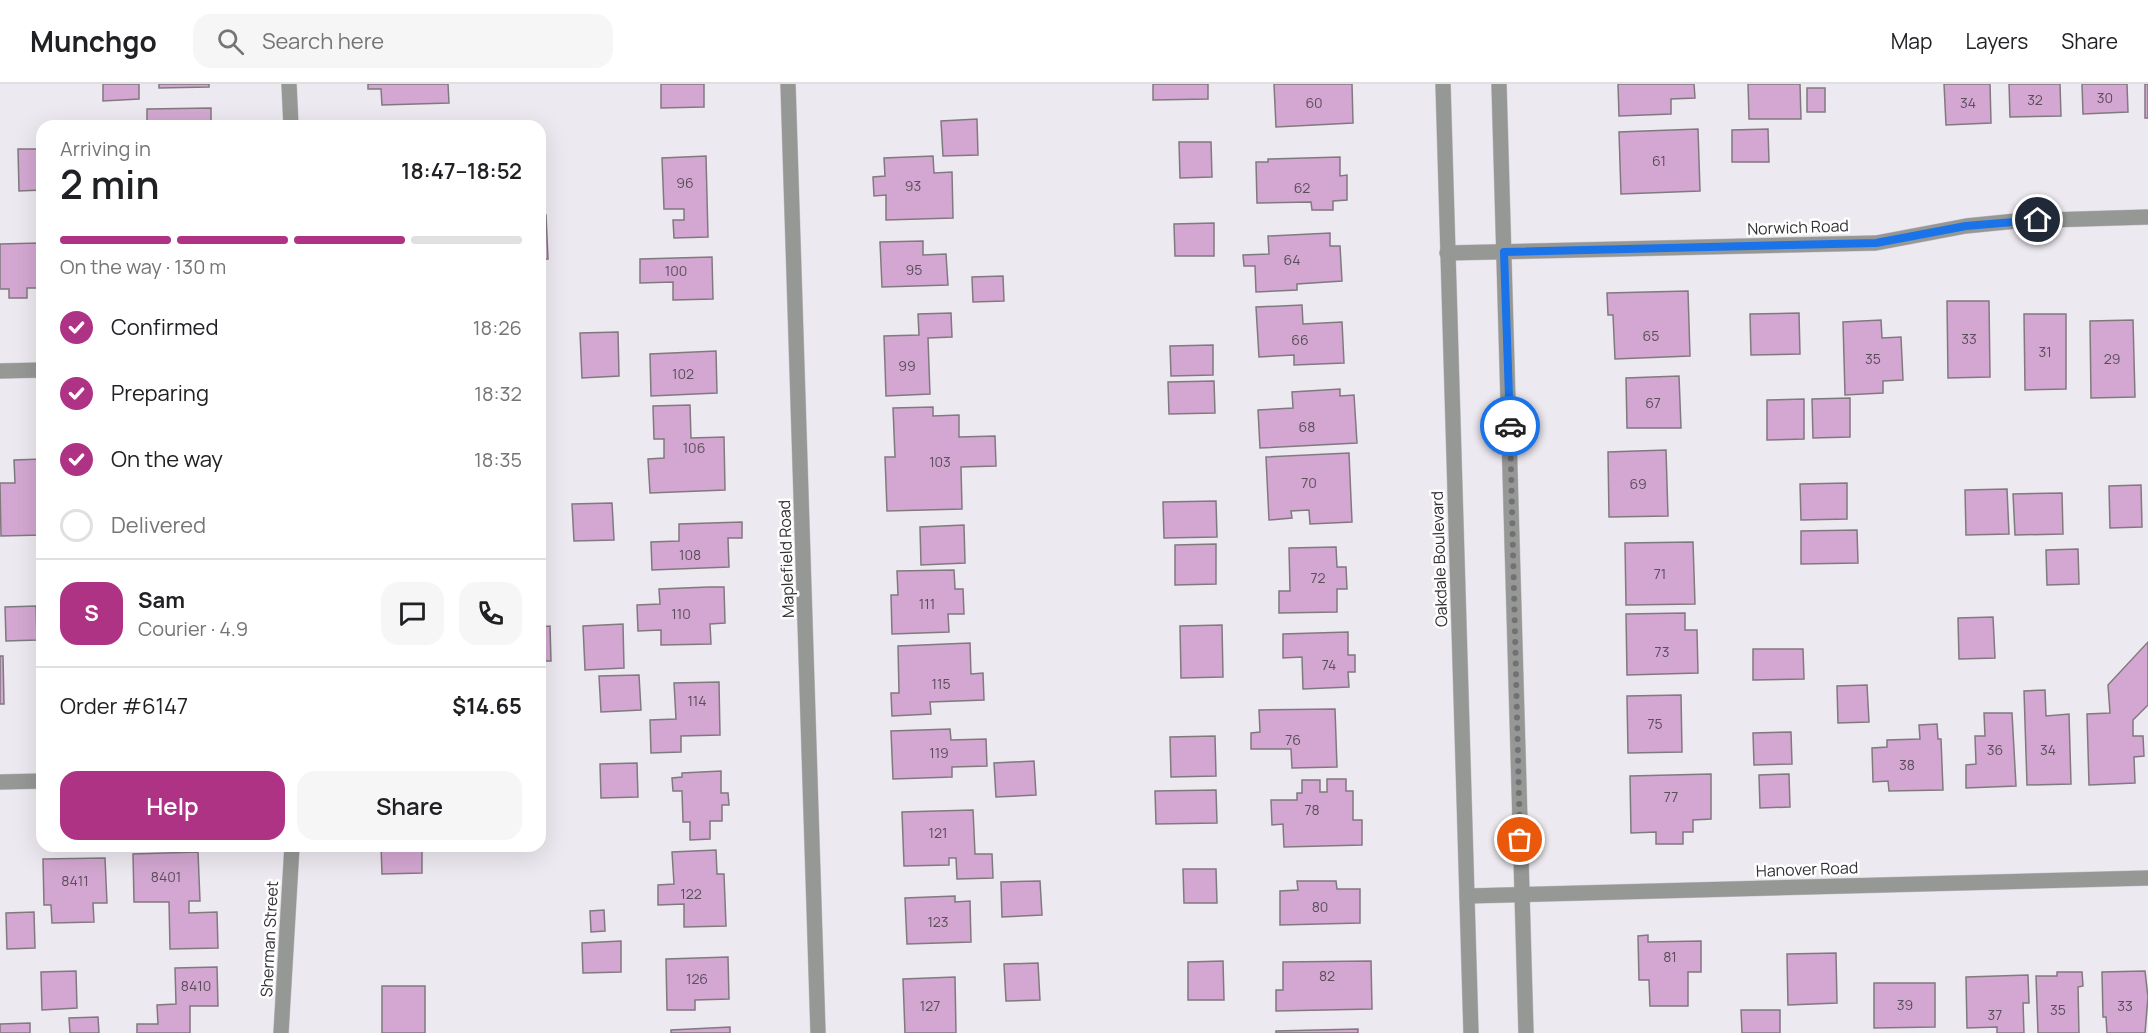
<!DOCTYPE html>
<meta charset="utf-8">
<style>
:root{--surface:#fff;--page:#f6f6f6;--text:#202124;--muted:#757577;--line:#e0e0e0;--accent:#ae3385}
body{margin:0;font-family:Manrope,sans-serif;background:var(--page);color:var(--text);height:100vh;display:flex;flex-direction:column;font-size:22px;white-space:nowrap}
*{box-sizing:border-box;margin:0}
p{font-size:20px;color:var(--muted)}
.icon{flex:none;width:33px;height:33px;fill:none;stroke:currentColor;stroke-width:2;stroke-linecap:round;stroke-linejoin:round}
.map{position:relative;flex:1;overflow:hidden}
.details{position:absolute;left:36px;top:36px;width:510px;height:732px;display:flex;flex-direction:column;background:var(--surface);border-radius:18px;box-shadow:0 6px 24px #0002}
.details>*{flex:none}
.pin{position:absolute;display:grid;place-items:center;width:51px;height:51px;color:#fff;margin:-26px;border:3px solid #fff;border-radius:50%;box-shadow:0 2px 6px #0007}
.courier{position:absolute;display:grid;place-items:center;width:60px;height:60px;margin:-30px;border:4px solid #1a73e8;border-radius:50%;background:#fff;color:#222;box-shadow:0 2px 8px #0007}
.head em{font-style:normal;font-weight:600}
.head div{display:flex;flex-direction:column-reverse}
.head{display:flex;align-items:center;justify-content:space-between;height:102px;padding:0 24px}
h1{font-size:39px;font-weight:600;line-height:45px}
.bar{display:grid;grid-template-columns:repeat(4,1fr);gap:9px 6px;align-content:center;height:72px;padding:0 24px}
.bar i{height:8px;border-radius:4px;background:var(--line)}
.bar .on{background:var(--accent)}
.bar p{grid-column:span 4}
.line{display:flex;align-items:center;gap:15px;padding:0 24px;border-top:2px solid var(--line)}
.line div{flex:1}
.round{display:grid;place-items:center;flex:none;width:63px;height:63px;border-radius:18px;background:var(--page)}
ol{padding:0 24px;list-style:none}
li{display:flex;align-items:center;gap:18px;height:66px}
li p{margin-inline-start:auto}
li .icon{padding:6px;border-radius:50%;background:var(--accent);color:#fff;stroke-width:4}
li:last-child{color:var(--muted)}
li i{width:33px;height:33px;border:3px solid var(--line);border-radius:50%}
.button{display:flex;gap:12px;margin-top:auto;padding:12px 24px}
.button a{flex:1;height:69px;border-radius:18px;background:var(--accent);color:#fff;font-size:24px;font-weight:600;line-height:69px;text-align:center}
.button a+a{background:var(--page);color:var(--text)}
header{display:flex;align-items:center;gap:36px;box-sizing:border-box;height:84px;padding:0 30px;background:var(--surface);border-bottom:2px solid var(--line)}
header strong{font-size:28px}
nav{display:flex;gap:33px;margin-inline-start:auto;font-size:21px}
.search{width:420px;height:54px;background:var(--page);display:flex;align-items:center;gap:15px;box-sizing:border-box;padding:0 21px;border-radius:18px;color:var(--muted);font-size:22px}
.map>svg:first-child{display:block}
.building{fill:#d3a7d1;stroke:#807a7f;stroke-width:1.5}
.lines{fill:none;stroke-linecap:round;stroke-linejoin:round}
.minor-casing{stroke:#c8c4ca;stroke-width:16}
.minor{stroke:#969895;stroke-width:15}
.done{stroke:#737175;stroke-width:6;stroke-dasharray:0 10.8}
.route{stroke:#1a73e8;stroke-width:8}
.labels{text-anchor:middle;stroke-width:5;stroke-linejoin:round;paint-order:stroke}
.number-label{font-size:14px;fill:#5a4e5a}
.street-label{font-size:16px;fill:#323133;stroke:#fff}
</style>
<header>
<strong>Munchgo</strong>
<div class="search"><svg class="icon" aria-label="search" viewBox="0 0 24 24"><circle cx="10" cy="10" r="6"/><path d="M15 15l6 6"/></svg>Search here</div>
<nav><a>Map</a><a>Layers</a><a>Share</a></nav>
</header>
<div class="map">
<svg width="2148" height="949" viewBox="0 0 2148 949">
<rect width="100%" height="100%" fill="#ede9f0"/>
<!-- building -->
<g class="building">
<path d="M 103,0 L 139,0 L 139,15 L 103,17 Z"/>
<path d="M 159,0 L 209,0 L 209,3 L 159,4 Z"/>
<path d="M 368,0 L 448,0 L 449,19 L 382,21 L 381,5 L 368,5 Z"/>
<path d="M 661,0 L 704,0 L 704,23 L 661,24 Z"/>
<path d="M 1153,0 L 1208,0 L 1208,15 L 1153,16 Z"/>
<path d="M 1274,0 L 1352,0 L 1353,39 L 1276,43 Z"/>
<path d="M 1618,0 L 1694,0 L 1695,14 L 1671,15 L 1671,30 L 1619,32 Z"/>
<path d="M 1748,0 L 1800,0 L 1801,35 L 1749,35 Z"/>
<path d="M 1944,0 L 1990,0 L 1991,39 L 1946,41 Z"/>
<path d="M 2009,0 L 2060,0 L 2061,32 L 2010,33 Z"/>
<path d="M 2082,0 L 2127,0 L 2128,28 L 2083,30 Z"/>
<rect x="2145" y="0" width="3" height="34"/>
<rect x="1807" y="4" width="18" height="24"/>
<path d="M 211,24 L 211,42 L 147,42 L 147,25 Z"/>
<path d="M 977,35 L 978,71 L 943,72 L 941,37 Z"/>
<path d="M 1698,45 L 1700,107 L 1621,110 L 1619,48 Z"/>
<path d="M 1768,45 L 1769,78 L 1732,78 L 1732,46 Z"/>
<path d="M 1179,58 L 1211,58 L 1212,93 L 1180,94 Z"/>
<path d="M 18,65 L 42,65 L 42,106 L 19,107 Z"/>
<path d="M 706,72 L 708,153 L 674,154 L 673,136 L 684,136 L 684,125 L 664,125 L 662,74 Z"/>
<path d="M 933,72 L 934,89 L 952,88 L 953,134 L 886,136 L 886,111 L 874,112 L 873,93 L 885,92 L 884,74 Z"/>
<path d="M 1340,73 L 1340,92 L 1347,91 L 1347,116 L 1333,117 L 1333,126 L 1312,126 L 1311,118 L 1257,119 L 1256,78 L 1268,78 L 1268,75 Z"/>
<path d="M 540,131 L 546,131 L 548,175 L 540,175 Z"/>
<path d="M 1214,139 L 1214,172 L 1175,172 L 1174,140 Z"/>
<path d="M 1330,149 L 1330,162 L 1340,162 L 1342,197 L 1297,200 L 1297,206 L 1256,208 L 1255,182 L 1244,182 L 1243,171 L 1269,170 L 1268,152 Z"/>
<path d="M 923,157 L 923,171 L 946,170 L 948,201 L 882,203 L 880,158 Z"/>
<path d="M 39,159 L 41,204 L 27,204 L 27,214 L 9,214 L 9,205 L 0,205 L 0,160 Z"/>
<path d="M 712,173 L 713,215 L 673,216 L 673,198 L 640,199 L 640,175 Z"/>
<path d="M 1003,192 L 1004,217 L 973,218 L 972,193 Z"/>
<path d="M 1688,207 L 1690,272 L 1615,275 L 1613,231 L 1608,231 L 1607,209 Z"/>
<path d="M 1947,217 L 1989,217 L 1990,293 L 1948,294 Z"/>
<path d="M 1302,221 L 1303,240 L 1342,238 L 1344,279 L 1294,281 L 1294,271 L 1259,273 L 1256,223 Z"/>
<path d="M 951,229 L 952,253 L 928,254 L 930,310 L 886,312 L 884,252 L 919,251 L 918,230 Z"/>
<path d="M 1799,229 L 1800,270 L 1751,271 L 1750,230 Z"/>
<path d="M 2024,230 L 2066,230 L 2066,305 L 2025,306 Z"/>
<path d="M 1881,236 L 1882,254 L 1901,253 L 1903,296 L 1883,297 L 1883,309 L 1845,311 L 1843,238 Z"/>
<path d="M 2133,236 L 2135,313 L 2091,314 L 2090,237 Z"/>
<path d="M 618,248 L 619,292 L 582,294 L 580,249 Z"/>
<path d="M 1213,261 L 1213,291 L 1171,292 L 1170,262 Z"/>
<path d="M 716,267 L 717,309 L 651,312 L 650,270 Z"/>
<path d="M 1679,292 L 1681,344 L 1627,344 L 1626,294 Z"/>
<path d="M 1214,297 L 1215,329 L 1169,330 L 1168,298 Z"/>
<path d="M 1340,305 L 1340,312 L 1354,311 L 1357,359 L 1260,364 L 1258,326 L 1293,324 L 1292,308 Z"/>
<path d="M 1850,314 L 1850,353 L 1813,354 L 1812,315 Z"/>
<path d="M 1804,315 L 1804,355 L 1767,356 L 1767,316 Z"/>
<path d="M 690,321 L 691,354 L 724,353 L 725,406 L 650,409 L 648,375 L 664,374 L 664,355 L 654,355 L 653,322 Z"/>
<path d="M 933,323 L 933,332 L 959,331 L 959,353 L 995,352 L 996,382 L 961,383 L 962,425 L 887,427 L 885,373 L 895,373 L 893,324 Z"/>
<path d="M 1666,366 L 1668,432 L 1609,433 L 1608,368 Z"/>
<path d="M 1349,369 L 1352,438 L 1310,440 L 1309,426 L 1291,427 L 1292,434 L 1269,436 L 1266,373 Z"/>
<path d="M 42,375 L 42,451 L 1,452 L 0,399 L 15,399 L 14,376 Z"/>
<path d="M 1847,399 L 1847,435 L 1801,436 L 1800,400 Z"/>
<path d="M 2141,401 L 2142,443 L 2110,444 L 2109,402 Z"/>
<path d="M 2007,405 L 2009,450 L 1966,451 L 1965,406 Z"/>
<path d="M 2062,409 L 2063,450 L 2015,451 L 2013,410 Z"/>
<path d="M 1216,417 L 1217,453 L 1164,454 L 1163,418 Z"/>
<path d="M 612,419 L 614,456 L 574,457 L 572,420 Z"/>
<path d="M 742,438 L 742,454 L 728,454 L 729,483 L 652,486 L 651,458 L 679,457 L 679,440 Z"/>
<path d="M 964,441 L 965,479 L 921,481 L 920,443 Z"/>
<path d="M 1857,446 L 1858,479 L 1801,480 L 1801,447 Z"/>
<path d="M 1693,458 L 1695,520 L 1626,521 L 1625,459 Z"/>
<path d="M 1216,460 L 1216,500 L 1175,501 L 1175,461 Z"/>
<path d="M 1336,463 L 1337,483 L 1346,483 L 1347,505 L 1337,505 L 1337,528 L 1279,529 L 1279,507 L 1290,507 L 1289,464 Z"/>
<path d="M 2078,465 L 2079,500 L 2047,501 L 2046,466 Z"/>
<path d="M 954,486 L 955,505 L 963,505 L 964,530 L 948,530 L 949,548 L 892,550 L 891,511 L 898,511 L 897,487 Z"/>
<path d="M 709,503 L 724,503 L 725,539 L 710,540 L 711,560 L 661,561 L 661,546 L 638,547 L 637,521 L 660,520 L 659,505 Z"/>
<path d="M 36,522 L 37,556 L 6,557 L 5,523 Z"/>
<path d="M 1685,529 L 1685,546 L 1697,546 L 1698,589 L 1627,591 L 1626,530 Z"/>
<path d="M 1993,533 L 1995,574 L 1959,575 L 1958,534 Z"/>
<path d="M 623,540 L 624,584 L 585,586 L 583,542 Z"/>
<path d="M 1222,541 L 1223,593 L 1181,594 L 1180,542 Z"/>
<path d="M 550,542 L 551,577 L 540,577 L 540,543 Z"/>
<path d="M 1348,548 L 1348,571 L 1355,571 L 1355,588 L 1348,588 L 1349,603 L 1303,605 L 1302,573 L 1283,574 L 1283,550 Z"/>
<path d="M 2148,558 L 2148,621 L 2133,636 L 2133,652 L 2143,652 L 2144,672 L 2134,673 L 2135,699 L 2089,701 L 2087,630 L 2110,629 L 2108,601 Z"/>
<path d="M 970,559 L 971,590 L 983,589 L 984,616 L 930,618 L 931,630 L 892,632 L 891,609 L 899,609 L 898,562 Z"/>
<path d="M 1753,565 L 1803,565 L 1804,595 L 1753,596 Z"/>
<path d="M 0,572 L 3,572 L 4,620 L 0,620 Z"/>
<path d="M 639,591 L 641,626 L 601,628 L 599,592 Z"/>
<path d="M 719,598 L 720,651 L 681,652 L 681,668 L 651,669 L 650,636 L 676,635 L 674,599 Z"/>
<path d="M 1867,601 L 1869,638 L 1838,639 L 1837,602 Z"/>
<path d="M 2045,606 L 2046,632 L 2069,630 L 2071,700 L 2027,701 L 2024,607 Z"/>
<path d="M 1681,611 L 1682,668 L 1628,669 L 1627,612 Z"/>
<path d="M 540,624 L 544,624 L 545,659 L 540,659 Z"/>
<path d="M 1335,625 L 1337,683 L 1292,684 L 1291,665 L 1251,665 L 1251,649 L 1260,648 L 1259,626 Z"/>
<path d="M 1984,629 L 2012,629 L 2016,702 L 1966,704 L 1966,681 L 1976,680 L 1975,652 L 1985,652 Z"/>
<path d="M 1937,640 L 1938,655 L 1941,655 L 1943,706 L 1889,707 L 1888,697 L 1873,698 L 1872,664 L 1887,663 L 1887,656 L 1920,655 L 1919,641 Z"/>
<path d="M 950,645 L 951,656 L 986,655 L 987,682 L 952,683 L 952,693 L 893,695 L 891,647 Z"/>
<path d="M 1791,648 L 1792,680 L 1754,681 L 1753,649 Z"/>
<path d="M 1215,652 L 1216,692 L 1171,693 L 1170,653 Z"/>
<path d="M 1034,677 L 1036,711 L 996,713 L 994,679 Z"/>
<path d="M 637,679 L 638,713 L 601,714 L 600,680 Z"/>
<path d="M 721,687 L 721,709 L 728,709 L 729,721 L 722,721 L 722,737 L 710,737 L 710,755 L 690,756 L 690,738 L 683,738 L 682,707 L 673,707 L 672,694 L 682,693 L 682,689 Z"/>
<path d="M 1711,690 L 1711,735 L 1693,736 L 1693,748 L 1683,748 L 1683,760 L 1656,760 L 1656,748 L 1631,749 L 1630,692 Z"/>
<path d="M 1789,690 L 1790,723 L 1760,724 L 1759,691 Z"/>
<path d="M 1327,695 L 1346,695 L 1346,707 L 1353,707 L 1353,736 L 1362,736 L 1362,761 L 1284,763 L 1283,740 L 1272,741 L 1271,716 L 1297,716 L 1297,709 L 1302,709 L 1302,696 L 1320,696 L 1320,708 L 1327,708 Z"/>
<path d="M 1216,706 L 1217,739 L 1156,740 L 1155,707 Z"/>
<path d="M 973,726 L 975,770 L 992,770 L 993,794 L 957,795 L 956,774 L 949,774 L 949,781 L 904,782 L 902,728 Z"/>
<path d="M 381,762 L 422,762 L 422,789 L 382,790 Z"/>
<path d="M 716,766 L 717,790 L 724,790 L 726,842 L 684,843 L 684,820 L 658,821 L 658,801 L 674,800 L 672,768 Z"/>
<path d="M 198,768 L 200,817 L 189,817 L 189,829 L 217,828 L 218,864 L 170,865 L 169,818 L 134,818 L 133,770 Z"/>
<path d="M 105,774 L 107,819 L 93,819 L 94,838 L 52,839 L 51,821 L 44,821 L 43,775 Z"/>
<path d="M 1183,785 L 1216,785 L 1217,819 L 1184,819 Z"/>
<path d="M 1040,797 L 1042,831 L 1002,833 L 1001,798 Z"/>
<path d="M 1297,797 L 1336,797 L 1337,805 L 1360,805 L 1360,839 L 1280,841 L 1280,807 L 1298,806 Z"/>
<path d="M 955,812 L 955,818 L 970,817 L 971,858 L 907,860 L 905,814 Z"/>
<path d="M 604,826 L 605,847 L 591,848 L 590,827 Z"/>
<path d="M 34,828 L 35,864 L 7,865 L 6,829 Z"/>
<path d="M 1648,851 L 1648,858 L 1701,857 L 1701,888 L 1688,888 L 1688,922 L 1650,922 L 1649,896 L 1639,896 L 1638,852 Z"/>
<path d="M 621,857 L 621,888 L 583,889 L 582,859 Z"/>
<path d="M 1836,869 L 1837,919 L 1788,921 L 1787,870 Z"/>
<path d="M 728,873 L 729,915 L 695,916 L 695,926 L 667,926 L 666,875 Z"/>
<path d="M 1223,877 L 1224,916 L 1188,916 L 1188,878 Z"/>
<path d="M 1371,877 L 1372,925 L 1276,927 L 1276,906 L 1283,906 L 1283,878 Z"/>
<path d="M 1038,879 L 1040,916 L 1006,917 L 1004,880 Z"/>
<path d="M 217,883 L 218,922 L 190,922 L 190,949 L 137,949 L 137,940 L 158,940 L 157,921 L 176,920 L 175,884 Z"/>
<path d="M 76,887 L 77,924 L 42,926 L 41,888 Z"/>
<path d="M 2145,887 L 2148,913 L 2145,949 L 2107,949 L 2106,933 L 2103,933 L 2102,888 Z"/>
<path d="M 2057,888 L 2082,888 L 2083,902 L 2078,903 L 2079,949 L 2038,949 L 2036,892 L 2057,892 Z"/>
<path d="M 2028,891 L 2029,919 L 2023,919 L 2024,949 L 1997,949 L 1997,943 L 1967,944 L 1966,893 Z"/>
<path d="M 955,893 L 956,949 L 905,949 L 903,895 Z"/>
<path d="M 1874,899 L 1935,899 L 1935,943 L 1874,944 Z"/>
<rect x="382" y="902" width="43" height="47"/>
<path d="M 1741,926 L 1780,926 L 1780,949 L 1742,949 Z"/>
<path d="M 98,933 L 99,949 L 70,949 L 69,934 Z"/>
<path d="M 30,939 L 30,949 L 0,949 L 0,940 Z"/>
<path d="M 730,943 L 730,949 L 671,949 L 671,946 Z"/>
<path d="M 1358,945 L 1358,949 L 1276,949 L 1276,947 Z"/>
</g>
<g class="lines">
<!-- minor casing -->
<g class="minor-casing">
<g id="minor">
<path d="M 289,0 L 291,42"/>
<path d="M 788,0 L 818,949"/>
<path d="M 1443,0 L 1471,949"/>
<path d="M 1499,0 L 1526,949"/>
<path d="M 1447,169 L 1876,159 L 1966,142 L 2016,137 L 2148,133"/>
<path d="M 0,287 L 42,286"/>
<path d="M 0,698 L 42,697"/>
<path d="M 1467,812 L 2148,794"/>
<path d="M 281,949 L 292,762"/>
</g>
</g>
<!-- minor -->
<use href="#minor" class="minor"/>
</g>
<g class="lines">
<!-- done -->
<path class="done" d="M 1510,342 L 1520,756"/>
<!-- route -->
<path class="route" d="M 1510,342 L 1504,168 L 1876,159 L 1966,142 L 2038,136"/>
</g>
<g class="labels">
<!-- number labels -->
<g class="number-label">
<text x="2105" y="19">30</text>
<text x="2035" y="21">32</text>
<text x="1314" y="24">60</text>
<text x="1968" y="24">34</text>
<text x="1659" y="82">61</text>
<text x="685" y="104">96</text>
<text x="913" y="107">93</text>
<text x="1302" y="109">62</text>
<text x="1292" y="181">64</text>
<text x="914" y="191">95</text>
<text x="676" y="192">100</text>
<text x="1651" y="257">65</text>
<text x="1969" y="260">33</text>
<text x="1300" y="261">66</text>
<text x="2045" y="273">31</text>
<text x="1873" y="280">35</text>
<text x="2112" y="280">29</text>
<text x="907" y="287">99</text>
<text x="683" y="295">102</text>
<text x="1653" y="324">67</text>
<text x="1307" y="348">68</text>
<text x="694" y="369">106</text>
<text x="940" y="383">103</text>
<text x="1309" y="404">70</text>
<text x="1638" y="405">69</text>
<text x="690" y="476">108</text>
<text x="1660" y="495">71</text>
<text x="1318" y="499">72</text>
<text x="927" y="525">111</text>
<text x="681" y="535">110</text>
<text x="1662" y="573">73</text>
<text x="1329" y="586">74</text>
<text x="941" y="605">115</text>
<text x="697" y="622">114</text>
<text x="1655" y="645">75</text>
<text x="1293" y="661">76</text>
<text x="1995" y="671">36</text>
<text x="2048" y="671">34</text>
<text x="939" y="674">119</text>
<text x="1907" y="686">38</text>
<text x="1671" y="718">77</text>
<text x="1312" y="731">78</text>
<text x="938" y="754">121</text>
<text x="166" y="798">8401</text>
<text x="75" y="802">8411</text>
<text x="691" y="815">122</text>
<text x="1320" y="828">80</text>
<text x="938" y="843">123</text>
<text x="1670" y="878">81</text>
<text x="1327" y="897">82</text>
<text x="697" y="900">126</text>
<text x="196" y="907">8410</text>
<text x="1905" y="926">39</text>
<text x="930" y="927">127</text>
<text x="2125" y="927">33</text>
<text x="2058" y="931">35</text>
<text x="1995" y="936">37</text>
</g>
<!-- street labels -->
<g class="street-label">
<text transform="translate(1798 143) rotate(-2)" y="6">Norwich Road</text>
<text transform="translate(786 475) rotate(-92)" y="6">Maplefield Road</text>
<text transform="translate(1439 475) rotate(-92)" y="6">Oakdale Boulevard</text>
<text transform="translate(1807 785) rotate(-2)" y="6">Hanover Road</text>
<text transform="translate(269 855) rotate(-87)" y="6">Sherman Street</text>
</g>
</g>
</svg>
<div class="pin" style="left:1520px;top:756px;background:#ea580c"><svg class="icon" aria-label="bag" viewBox="0 0 24 24"><path d="M5 8h14l-1 12H6zM9 8a3 3 0 0 1 6 0"/></svg></div>
<div class="pin" style="left:2038px;top:136px;background:#1f2937"><svg class="icon" aria-label="home" viewBox="0 0 24 24"><path d="M3 11l9-7 9 7M6 9v11h12V9"/></svg></div>
<div class="courier" style="left:1510px;top:342px"><svg class="icon" aria-label="car" viewBox="0 0 24 24"><path d="M5 17H2v-5l4-1 3-4h7l3 4 3 1v5h-3M9 17h6M6 11h13"/><circle cx="7" cy="17" r="2"/><circle cx="17" cy="17" r="2"/></svg></div>
<section class="details">
<div class="head"><div><h1>2 min</h1><p>Arriving in</p></div><em>18:47–18:52</em></div>
<div class="bar"><i class="on"></i><i class="on"></i><i class="on"></i><i></i><p>On the way · 130 m</p></div>
<ol>
<li><svg class="icon" aria-label="check" viewBox="0 0 24 24"><path d="M5 12l5 5 9-10"/></svg>Confirmed<p>18:26</p></li>
<li><svg class="icon" aria-label="check" viewBox="0 0 24 24"><path d="M5 12l5 5 9-10"/></svg>Preparing<p>18:32</p></li>
<li><svg class="icon" aria-label="check" viewBox="0 0 24 24"><path d="M5 12l5 5 9-10"/></svg>On the way<p>18:35</p></li>
<li><i></i>Delivered</li>
</ol>
<div class="line" style="height:108px"><b class="round" style="background:var(--accent);color:#fff">S</b><div><b>Sam</b><p>Courier · 4.9</p></div><a class="round"><svg class="icon" aria-label="chat" viewBox="0 0 24 24"><path d="M4 5h16v11H9l-5 4z"/></svg></a><a class="round"><svg class="icon" aria-label="phone" viewBox="0 0 24 24"><path d="M5 4h4l2 5-3 2q2 4 5 5l2-3 5 2v4C11 20 4 13 5 4z"/></svg></a></div>
<div class="line" style="height:78px"><div>Order #6147</div><b>$14.65</b></div>
<div class="button"><a>Help</a><a>Share</a></div>
</section>
</div>
